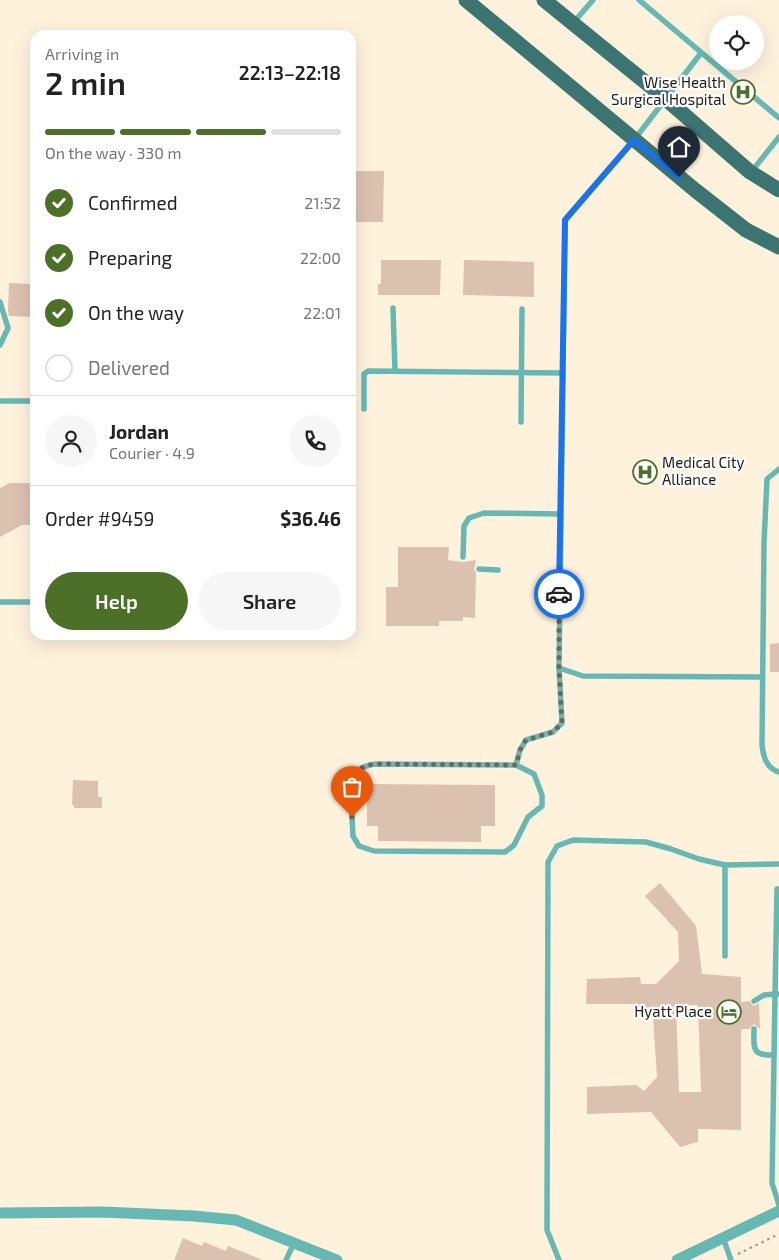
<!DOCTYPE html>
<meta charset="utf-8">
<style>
:root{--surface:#fff;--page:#f6f6f6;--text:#222;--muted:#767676;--line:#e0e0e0;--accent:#4d7029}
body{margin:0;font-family:"Exo 2",sans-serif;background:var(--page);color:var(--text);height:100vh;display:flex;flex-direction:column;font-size:19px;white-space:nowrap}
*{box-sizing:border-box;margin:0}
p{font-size:16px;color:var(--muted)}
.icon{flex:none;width:28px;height:28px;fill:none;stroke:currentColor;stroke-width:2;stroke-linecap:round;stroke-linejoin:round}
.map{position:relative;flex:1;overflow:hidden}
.sheet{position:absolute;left:30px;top:30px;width:326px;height:610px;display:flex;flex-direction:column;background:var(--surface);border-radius:15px;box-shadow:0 5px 20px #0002}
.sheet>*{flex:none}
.controls{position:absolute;left:709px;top:15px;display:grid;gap:10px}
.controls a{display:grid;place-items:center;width:55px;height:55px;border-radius:50%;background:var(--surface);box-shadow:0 5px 20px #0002;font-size:25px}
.pin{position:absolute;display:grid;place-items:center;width:42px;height:42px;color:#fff;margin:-51px -21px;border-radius:50% 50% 50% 0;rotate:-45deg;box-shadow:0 0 5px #0007}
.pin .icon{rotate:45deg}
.courier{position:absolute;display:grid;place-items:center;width:50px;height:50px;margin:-25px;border:4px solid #1a73e8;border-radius:50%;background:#fff;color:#222;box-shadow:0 1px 6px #0007}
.overview em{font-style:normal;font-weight:600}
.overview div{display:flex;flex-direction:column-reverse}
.overview{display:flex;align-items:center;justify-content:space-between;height:85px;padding:0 15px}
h1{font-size:32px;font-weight:600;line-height:38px}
.bar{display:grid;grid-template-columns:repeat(4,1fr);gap:8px 5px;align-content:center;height:60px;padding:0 15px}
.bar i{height:6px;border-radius:4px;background:var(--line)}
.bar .active{background:var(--accent)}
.bar p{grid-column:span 4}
.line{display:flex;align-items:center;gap:12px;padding:0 15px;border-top:1px solid var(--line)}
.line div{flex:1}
.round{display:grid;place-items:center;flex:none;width:52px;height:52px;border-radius:26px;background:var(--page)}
ol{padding:0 15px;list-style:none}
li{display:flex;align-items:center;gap:15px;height:55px}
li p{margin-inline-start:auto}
li .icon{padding:5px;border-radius:50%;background:var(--accent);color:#fff;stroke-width:4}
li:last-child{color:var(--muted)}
li i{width:28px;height:28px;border:2px solid var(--line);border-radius:50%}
.cta{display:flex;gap:10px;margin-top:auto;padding:10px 15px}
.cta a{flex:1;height:58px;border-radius:30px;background:var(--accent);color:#fff;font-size:20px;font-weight:600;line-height:58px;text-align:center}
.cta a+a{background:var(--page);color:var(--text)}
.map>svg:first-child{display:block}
.building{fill:#dbc2b0;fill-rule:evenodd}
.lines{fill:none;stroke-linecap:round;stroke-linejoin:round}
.path{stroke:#9b9282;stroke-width:2;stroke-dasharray:2.5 4;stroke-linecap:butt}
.service{stroke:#67b8b3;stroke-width:5.5}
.minor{stroke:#67b8b3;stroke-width:11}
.primary{stroke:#3b7471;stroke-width:15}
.done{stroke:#6e675a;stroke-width:5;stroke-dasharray:0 9}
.route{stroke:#1a73e8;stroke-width:6}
.labels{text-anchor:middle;stroke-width:4.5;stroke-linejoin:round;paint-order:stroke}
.poi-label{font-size:15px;fill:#211c13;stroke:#fff;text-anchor:end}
</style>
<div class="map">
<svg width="779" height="1260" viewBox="0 0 779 1260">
<rect width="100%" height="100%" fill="#fef2dd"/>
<!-- building -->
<g class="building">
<path d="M 351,171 L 384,171 L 383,222 L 351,222 Z"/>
<path d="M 381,260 L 441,260 L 440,295 L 378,295 L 378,284 L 381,284 Z"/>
<path d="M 464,260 L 534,262 L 534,297 L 463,295 Z"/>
<path d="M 9,283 L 30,284 L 30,301 L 35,301 L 35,317 L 9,316 L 8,311 Z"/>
<path d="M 10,483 L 35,483 L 35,525 L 22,525 L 0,537 L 0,488 Z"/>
<path d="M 398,547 L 449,547 L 448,560 L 463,562 L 476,560 L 474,569 L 476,572 L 475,618 L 463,617 L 463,621 L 439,621 L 439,626 L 386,626 L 386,587 L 398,587 Z"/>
<path d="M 779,643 L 779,672 L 770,672 L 770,644 Z"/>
<path d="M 73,780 L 98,781 L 98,797 L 102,797 L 102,808 L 74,808 L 74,805 L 72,805 Z"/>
<path d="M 367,784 L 495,785 L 495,826 L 481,826 L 481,842 L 378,841 L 378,826 L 367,826 Z"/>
<path d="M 660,883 L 696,926 L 702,974 L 741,977 L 741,1002 L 749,1001 L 754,1006 L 759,1003 L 760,1029 L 754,1024 L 749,1029 L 741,1029 L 741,1130 L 698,1129 L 698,1142 L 680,1147 L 651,1112 L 587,1114 L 587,1087 L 636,1085 L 644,1091 L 657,1077 L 653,1017 L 635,1004 L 586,1004 L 587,979 L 640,977 L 641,984 L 656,984 L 679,961 L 678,932 L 645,896 ZM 698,1005 L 701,1092 L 679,1092 L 676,1006 Z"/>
<path d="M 183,1238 L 202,1246 L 204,1242 L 226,1251 L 228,1246 L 263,1260 L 174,1260 Z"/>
</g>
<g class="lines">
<!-- path -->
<path class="path" d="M 738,1254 L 779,1234"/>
<!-- service -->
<g class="service">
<path d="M 639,0 L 779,118"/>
<path d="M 573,23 L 593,0"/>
<path d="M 752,171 L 779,137"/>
<path d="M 0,302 L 8,328 L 0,345"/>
<path d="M 393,308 L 395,371"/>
<path d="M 0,401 L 35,401"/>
<path d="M 364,409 L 364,374 L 368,371 L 562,373"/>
<path d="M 521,422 L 522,309"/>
<path d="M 779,469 L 767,479 L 764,543 L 762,744 C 763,756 766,768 779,772"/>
<path d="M 463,557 L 464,526 L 469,518 L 484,513 L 560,514"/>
<path d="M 479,569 L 498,570"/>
<path d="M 0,602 L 35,602"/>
<path d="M 559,668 L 583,676 L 762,677"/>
<path d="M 375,764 L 516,765 L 534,774 L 542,795 L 542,806 L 528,817 L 514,845 L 505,852 L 374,851 L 359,846 L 353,836 L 350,780 C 357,769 363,766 375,764 Z"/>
<path d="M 516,765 L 520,750 L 526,740 L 553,732 L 562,723 L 559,668 L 565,220 L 634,140 L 701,53"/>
<path d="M 725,865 L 725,956"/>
<path d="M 779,994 L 775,994 L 772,1183 L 779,1205"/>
<path d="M 754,1001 L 764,995 L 775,994 L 777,889 L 779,889"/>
<path d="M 754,1029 C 754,1048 751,1056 774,1055"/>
<path d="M 723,1238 L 731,1260"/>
<path d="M 286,1260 L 294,1243"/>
<path d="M 559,1260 L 547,1230 L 548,862 L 557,846 L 573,840 L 646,842 L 671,849 L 699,859 L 725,865 L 779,864"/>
</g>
<!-- minor -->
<g class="minor">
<path d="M 0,1213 L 102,1212 L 194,1216 L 236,1220 L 337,1260"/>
<path d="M 677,1260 L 779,1211"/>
</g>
<!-- primary -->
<g class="primary">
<path d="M 466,0 L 695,190 L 746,230 L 779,247"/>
<path d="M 544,0 L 666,99 L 750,172 L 779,190"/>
</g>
</g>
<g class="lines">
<!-- done -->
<path class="done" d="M 352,817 C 351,791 342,769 375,764 L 516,765 L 520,750 L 526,740 L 553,732 L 562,723 L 559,668 L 559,594"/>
<!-- route -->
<path class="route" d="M 559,594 L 565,220 L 634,140 L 679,177"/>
</g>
<!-- icons -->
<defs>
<g id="hospital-ring" transform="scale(1.25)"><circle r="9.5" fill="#fff" stroke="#4d7029" stroke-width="1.5"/><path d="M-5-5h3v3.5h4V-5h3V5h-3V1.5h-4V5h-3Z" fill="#4d7029"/></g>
<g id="hotel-ring" transform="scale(1.25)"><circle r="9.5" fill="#fff" stroke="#4d7029" stroke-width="1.5"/><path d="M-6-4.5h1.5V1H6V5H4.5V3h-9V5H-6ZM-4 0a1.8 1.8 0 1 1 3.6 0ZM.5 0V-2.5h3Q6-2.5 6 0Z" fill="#4d7029"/></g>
</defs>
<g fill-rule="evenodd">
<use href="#hospital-ring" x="743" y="92"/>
<use href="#hospital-ring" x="645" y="472"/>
<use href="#hotel-ring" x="729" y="1012"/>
</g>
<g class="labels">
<!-- poi labels -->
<g class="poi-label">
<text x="726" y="88">Wise Health<tspan x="726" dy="17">Surgical Hospital</tspan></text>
<text x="662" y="468" text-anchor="start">Medical City<tspan x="662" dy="17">Alliance</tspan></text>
<text x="712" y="1017">Hyatt Place</text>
</g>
</g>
</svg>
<div class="controls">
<a><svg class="icon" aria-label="locate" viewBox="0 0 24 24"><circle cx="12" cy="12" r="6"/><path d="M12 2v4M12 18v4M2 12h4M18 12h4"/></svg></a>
</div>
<div class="pin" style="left:352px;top:817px;background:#ea580c"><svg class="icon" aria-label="bag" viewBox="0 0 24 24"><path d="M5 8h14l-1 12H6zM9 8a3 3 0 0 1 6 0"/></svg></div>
<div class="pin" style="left:679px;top:177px;background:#1f2937"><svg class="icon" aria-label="home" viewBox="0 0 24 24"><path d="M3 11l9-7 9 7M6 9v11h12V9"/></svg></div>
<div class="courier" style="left:559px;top:594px"><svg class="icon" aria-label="car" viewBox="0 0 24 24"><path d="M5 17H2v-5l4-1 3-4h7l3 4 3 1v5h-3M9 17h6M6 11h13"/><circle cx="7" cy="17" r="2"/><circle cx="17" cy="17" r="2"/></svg></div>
<section class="sheet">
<div class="overview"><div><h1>2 min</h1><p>Arriving in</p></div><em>22:13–22:18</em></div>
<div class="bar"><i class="active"></i><i class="active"></i><i class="active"></i><i></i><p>On the way · 330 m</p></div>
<ol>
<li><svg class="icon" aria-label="check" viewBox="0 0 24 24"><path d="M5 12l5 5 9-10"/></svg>Confirmed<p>21:52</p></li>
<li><svg class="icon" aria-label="check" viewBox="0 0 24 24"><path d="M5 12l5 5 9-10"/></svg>Preparing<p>22:00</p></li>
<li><svg class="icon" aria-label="check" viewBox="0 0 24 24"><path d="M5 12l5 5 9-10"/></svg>On the way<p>22:01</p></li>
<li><i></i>Delivered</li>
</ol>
<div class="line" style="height:90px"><a class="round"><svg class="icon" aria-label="person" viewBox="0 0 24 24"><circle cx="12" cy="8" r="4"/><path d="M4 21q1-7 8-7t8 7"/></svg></a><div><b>Jordan</b><p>Courier · 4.9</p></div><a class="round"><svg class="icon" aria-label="phone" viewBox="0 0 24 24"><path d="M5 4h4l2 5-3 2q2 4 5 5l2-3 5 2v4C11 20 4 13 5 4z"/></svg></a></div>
<div class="line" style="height:65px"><div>Order #9459</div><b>$36.46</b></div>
<div class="cta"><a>Help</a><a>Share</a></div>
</section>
</div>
